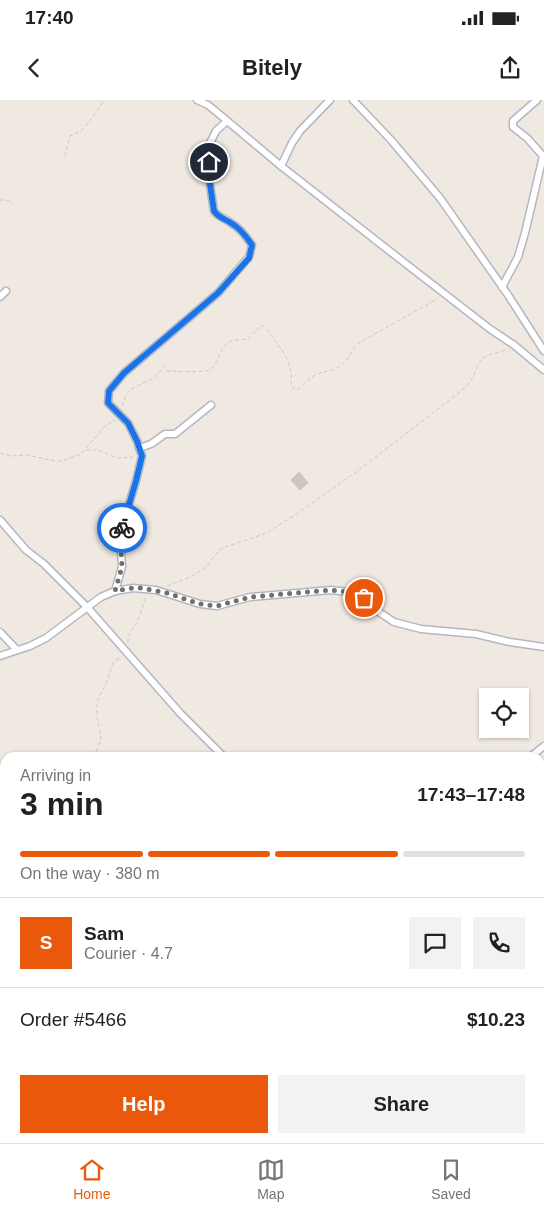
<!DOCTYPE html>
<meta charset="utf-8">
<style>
:root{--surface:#fff;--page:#f2f2f2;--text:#222;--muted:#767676;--line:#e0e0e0;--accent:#ea580c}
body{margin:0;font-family:Helvetica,sans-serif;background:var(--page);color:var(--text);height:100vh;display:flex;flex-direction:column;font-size:19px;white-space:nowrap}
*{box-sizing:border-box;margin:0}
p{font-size:16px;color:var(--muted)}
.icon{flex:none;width:28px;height:28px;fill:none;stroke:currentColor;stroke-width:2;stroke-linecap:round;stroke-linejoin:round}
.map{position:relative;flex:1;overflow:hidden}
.sheet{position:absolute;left:0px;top:652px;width:545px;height:391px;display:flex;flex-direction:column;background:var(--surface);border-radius:15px 15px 0 0;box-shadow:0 1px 4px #0004}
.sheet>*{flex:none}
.tools{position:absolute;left:479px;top:588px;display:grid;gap:10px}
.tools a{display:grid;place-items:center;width:50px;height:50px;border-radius:0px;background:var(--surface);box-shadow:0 1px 4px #0004;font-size:25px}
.pin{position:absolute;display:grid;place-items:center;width:42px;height:42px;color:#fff;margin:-21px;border:2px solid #fff;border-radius:50%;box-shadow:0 1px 5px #0007}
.courier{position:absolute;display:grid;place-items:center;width:50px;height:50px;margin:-25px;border:4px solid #1a73e8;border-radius:50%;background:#fff;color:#222;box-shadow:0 1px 6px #0007}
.headline em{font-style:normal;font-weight:600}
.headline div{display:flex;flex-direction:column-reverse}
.headline{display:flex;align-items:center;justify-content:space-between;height:85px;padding:0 20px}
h1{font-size:32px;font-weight:600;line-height:38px}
.bar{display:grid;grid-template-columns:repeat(4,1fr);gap:8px 5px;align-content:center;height:60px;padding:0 20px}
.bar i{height:6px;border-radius:4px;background:var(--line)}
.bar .selected{background:var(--accent)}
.bar p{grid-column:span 4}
.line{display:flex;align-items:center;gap:12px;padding:0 20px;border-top:1px solid var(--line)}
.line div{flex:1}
.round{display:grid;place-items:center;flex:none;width:52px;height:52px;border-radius:0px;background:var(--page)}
.action{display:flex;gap:10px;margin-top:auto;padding:10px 20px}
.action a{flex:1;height:58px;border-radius:0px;background:var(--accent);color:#fff;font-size:20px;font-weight:600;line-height:58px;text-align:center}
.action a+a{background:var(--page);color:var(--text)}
.status{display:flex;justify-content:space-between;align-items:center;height:35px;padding:0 25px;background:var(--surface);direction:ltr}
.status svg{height:14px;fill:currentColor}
header{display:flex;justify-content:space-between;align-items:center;height:65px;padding:0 20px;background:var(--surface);font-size:22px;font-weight:600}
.menu{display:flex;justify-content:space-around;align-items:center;height:70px;border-top:1px solid var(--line);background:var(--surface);font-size:14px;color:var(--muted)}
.menu a{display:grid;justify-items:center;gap:2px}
.menu .selected{color:var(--accent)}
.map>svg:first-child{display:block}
.building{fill:#cbc7bf;stroke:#cbc5ba}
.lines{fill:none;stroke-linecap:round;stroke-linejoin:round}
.minor-casing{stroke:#b4b7c1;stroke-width:9}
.path{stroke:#c9c9c9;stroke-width:1;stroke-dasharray:4 2.5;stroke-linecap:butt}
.minor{stroke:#fff;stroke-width:6}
.done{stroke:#726f6d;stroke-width:5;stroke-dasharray:0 9}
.route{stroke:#1a73e8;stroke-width:6}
</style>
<div class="status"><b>17:40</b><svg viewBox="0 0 49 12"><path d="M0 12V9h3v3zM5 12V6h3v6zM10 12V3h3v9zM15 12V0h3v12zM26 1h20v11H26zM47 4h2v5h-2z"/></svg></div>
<header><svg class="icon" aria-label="back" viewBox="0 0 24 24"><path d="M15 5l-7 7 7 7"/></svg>Bitely<svg class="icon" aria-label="share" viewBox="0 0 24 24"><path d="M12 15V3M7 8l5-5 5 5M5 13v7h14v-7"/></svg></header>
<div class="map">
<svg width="544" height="1043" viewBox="0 0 544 1043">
<rect width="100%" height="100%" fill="#efe9e1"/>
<!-- building -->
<path class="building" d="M 299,372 L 308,383 L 300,390 L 291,380 Z"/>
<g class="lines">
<!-- minor casing -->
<g class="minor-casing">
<g id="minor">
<path d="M 197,0 L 208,5 L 219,14 L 281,66 L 401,160 L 490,229 L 514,245 L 544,270"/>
<path d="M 353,0 L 391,40 L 440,98 L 508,195 L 544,251"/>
<path d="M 281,66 L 292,43 L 300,31 L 330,0"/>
<path d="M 502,187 L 518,157 L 525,133 L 543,56 L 527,38 L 513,27 L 513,21 L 537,0"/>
<path d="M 0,197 L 6,191"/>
<path d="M 139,348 L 151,344 L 165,334 L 175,334 L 211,305"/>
<path d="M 0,420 L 26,450 L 44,464 L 87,507 L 180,613 L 225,658"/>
<path d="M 115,491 L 122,467 L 120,433 L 136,381 L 142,356 L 137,341 L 128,323 L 108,303 L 109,291 L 124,273 L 218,193 L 249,157 L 252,145 C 246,136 240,128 231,123 C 225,118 218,117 214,111 L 209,79 L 209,45 L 216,31 L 227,21"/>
<path d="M 0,532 L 17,550"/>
<path d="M 0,556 L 30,546 L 46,538 L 101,497 L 115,491 L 133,488 L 156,490 L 200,504 L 217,506 L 250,497 L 331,490 L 348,492 L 364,498 L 379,512 L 394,522 L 421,529 L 476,534 L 510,542 L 544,547"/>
<path d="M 529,658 L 544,646"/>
<path d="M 0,768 L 5,774"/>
<path d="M 540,868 L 544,866"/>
<path d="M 223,1039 L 225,1043"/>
<path d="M 76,1043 L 84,1039"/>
</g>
</g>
<!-- path -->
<g class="path">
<path d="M 65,56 L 70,36 L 81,31 L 85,27 L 105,0"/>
<path d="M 0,100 L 6,100 L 13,103"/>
<path d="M 166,271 C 175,271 203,273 209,270 C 218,266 220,247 229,242 C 234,239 242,240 248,239 L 262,225 C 267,229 271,235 275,241 C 287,256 293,267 291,286 L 295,290 L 298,289 C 304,284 309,278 317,274 C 325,271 333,271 340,266 C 349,261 350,251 357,244 L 437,199"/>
<path d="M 122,306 L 126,295 L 131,289 L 154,278 L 161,270 L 165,265"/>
<path d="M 86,350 L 98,350 L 114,357 L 120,358 L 133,357"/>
<path d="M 0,353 L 12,356 L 27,355 L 55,361 L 62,361 L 81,354 L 105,326 L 115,320"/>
<path d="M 167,486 C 179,481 193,477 203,469 C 211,463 214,454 222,448 L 267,433 L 298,413 L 359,370 L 460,292 C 465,287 470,283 473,277 C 476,271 477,264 482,259 C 489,253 500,253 508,249"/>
<path d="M 128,543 L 128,536 L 137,523 L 146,497"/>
<path d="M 94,658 L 101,639 L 97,616 L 97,601 L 106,584 L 113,563 L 116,560 L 121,558"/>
<path d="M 0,982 L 5,980"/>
<path d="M 119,1039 L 121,1043"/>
<path d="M 353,1043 L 354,1039"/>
</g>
<!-- minor -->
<use href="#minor" class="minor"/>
</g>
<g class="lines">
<!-- done -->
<path class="done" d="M 122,428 L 120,433 L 122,467 L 115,491 L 133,488 L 141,488 L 167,493 L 200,504 L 217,506 L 250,497 L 331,490 L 348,492 L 364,498"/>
<!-- route -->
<path class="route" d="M 122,428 L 136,381 L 142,356 L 137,341 L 128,323 L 108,303 L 109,291 L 124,273 L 218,193 L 249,158 L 252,145 C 246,136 240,128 231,123 C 225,119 218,117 214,111 L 209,78 L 209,62"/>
</g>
</svg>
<div class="tools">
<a><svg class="icon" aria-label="locate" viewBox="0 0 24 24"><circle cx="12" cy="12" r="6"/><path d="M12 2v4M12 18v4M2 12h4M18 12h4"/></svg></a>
</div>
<div class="pin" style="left:364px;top:498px;background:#ea580c"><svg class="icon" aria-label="bag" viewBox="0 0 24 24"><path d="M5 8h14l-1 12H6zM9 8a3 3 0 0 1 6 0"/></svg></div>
<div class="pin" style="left:209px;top:62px;background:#1f2937"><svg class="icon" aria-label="home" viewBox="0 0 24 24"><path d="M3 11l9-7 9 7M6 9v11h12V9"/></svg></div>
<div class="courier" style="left:122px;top:428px"><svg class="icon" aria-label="bike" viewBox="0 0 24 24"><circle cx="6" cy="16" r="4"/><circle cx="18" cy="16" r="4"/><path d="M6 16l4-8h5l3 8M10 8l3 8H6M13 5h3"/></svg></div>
<section class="sheet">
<div class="headline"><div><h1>3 min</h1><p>Arriving in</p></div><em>17:43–17:48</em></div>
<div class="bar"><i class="selected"></i><i class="selected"></i><i class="selected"></i><i></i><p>On the way · 380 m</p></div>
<div class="line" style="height:90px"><b class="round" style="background:var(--accent);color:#fff">S</b><div><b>Sam</b><p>Courier · 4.7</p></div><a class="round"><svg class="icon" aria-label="chat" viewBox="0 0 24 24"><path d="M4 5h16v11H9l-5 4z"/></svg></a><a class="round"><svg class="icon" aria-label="phone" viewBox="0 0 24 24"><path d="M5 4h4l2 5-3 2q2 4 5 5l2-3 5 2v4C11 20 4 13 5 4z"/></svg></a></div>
<div class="line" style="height:65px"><div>Order #5466</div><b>$10.23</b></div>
<div class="action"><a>Help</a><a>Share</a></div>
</section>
</div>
<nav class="menu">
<a class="selected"><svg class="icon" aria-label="home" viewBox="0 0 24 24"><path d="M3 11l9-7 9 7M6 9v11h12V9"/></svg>Home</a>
<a><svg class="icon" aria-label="map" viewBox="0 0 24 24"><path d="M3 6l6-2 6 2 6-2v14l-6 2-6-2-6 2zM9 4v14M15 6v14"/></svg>Map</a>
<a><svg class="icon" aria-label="saved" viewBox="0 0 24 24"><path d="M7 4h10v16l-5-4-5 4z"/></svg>Saved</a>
</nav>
